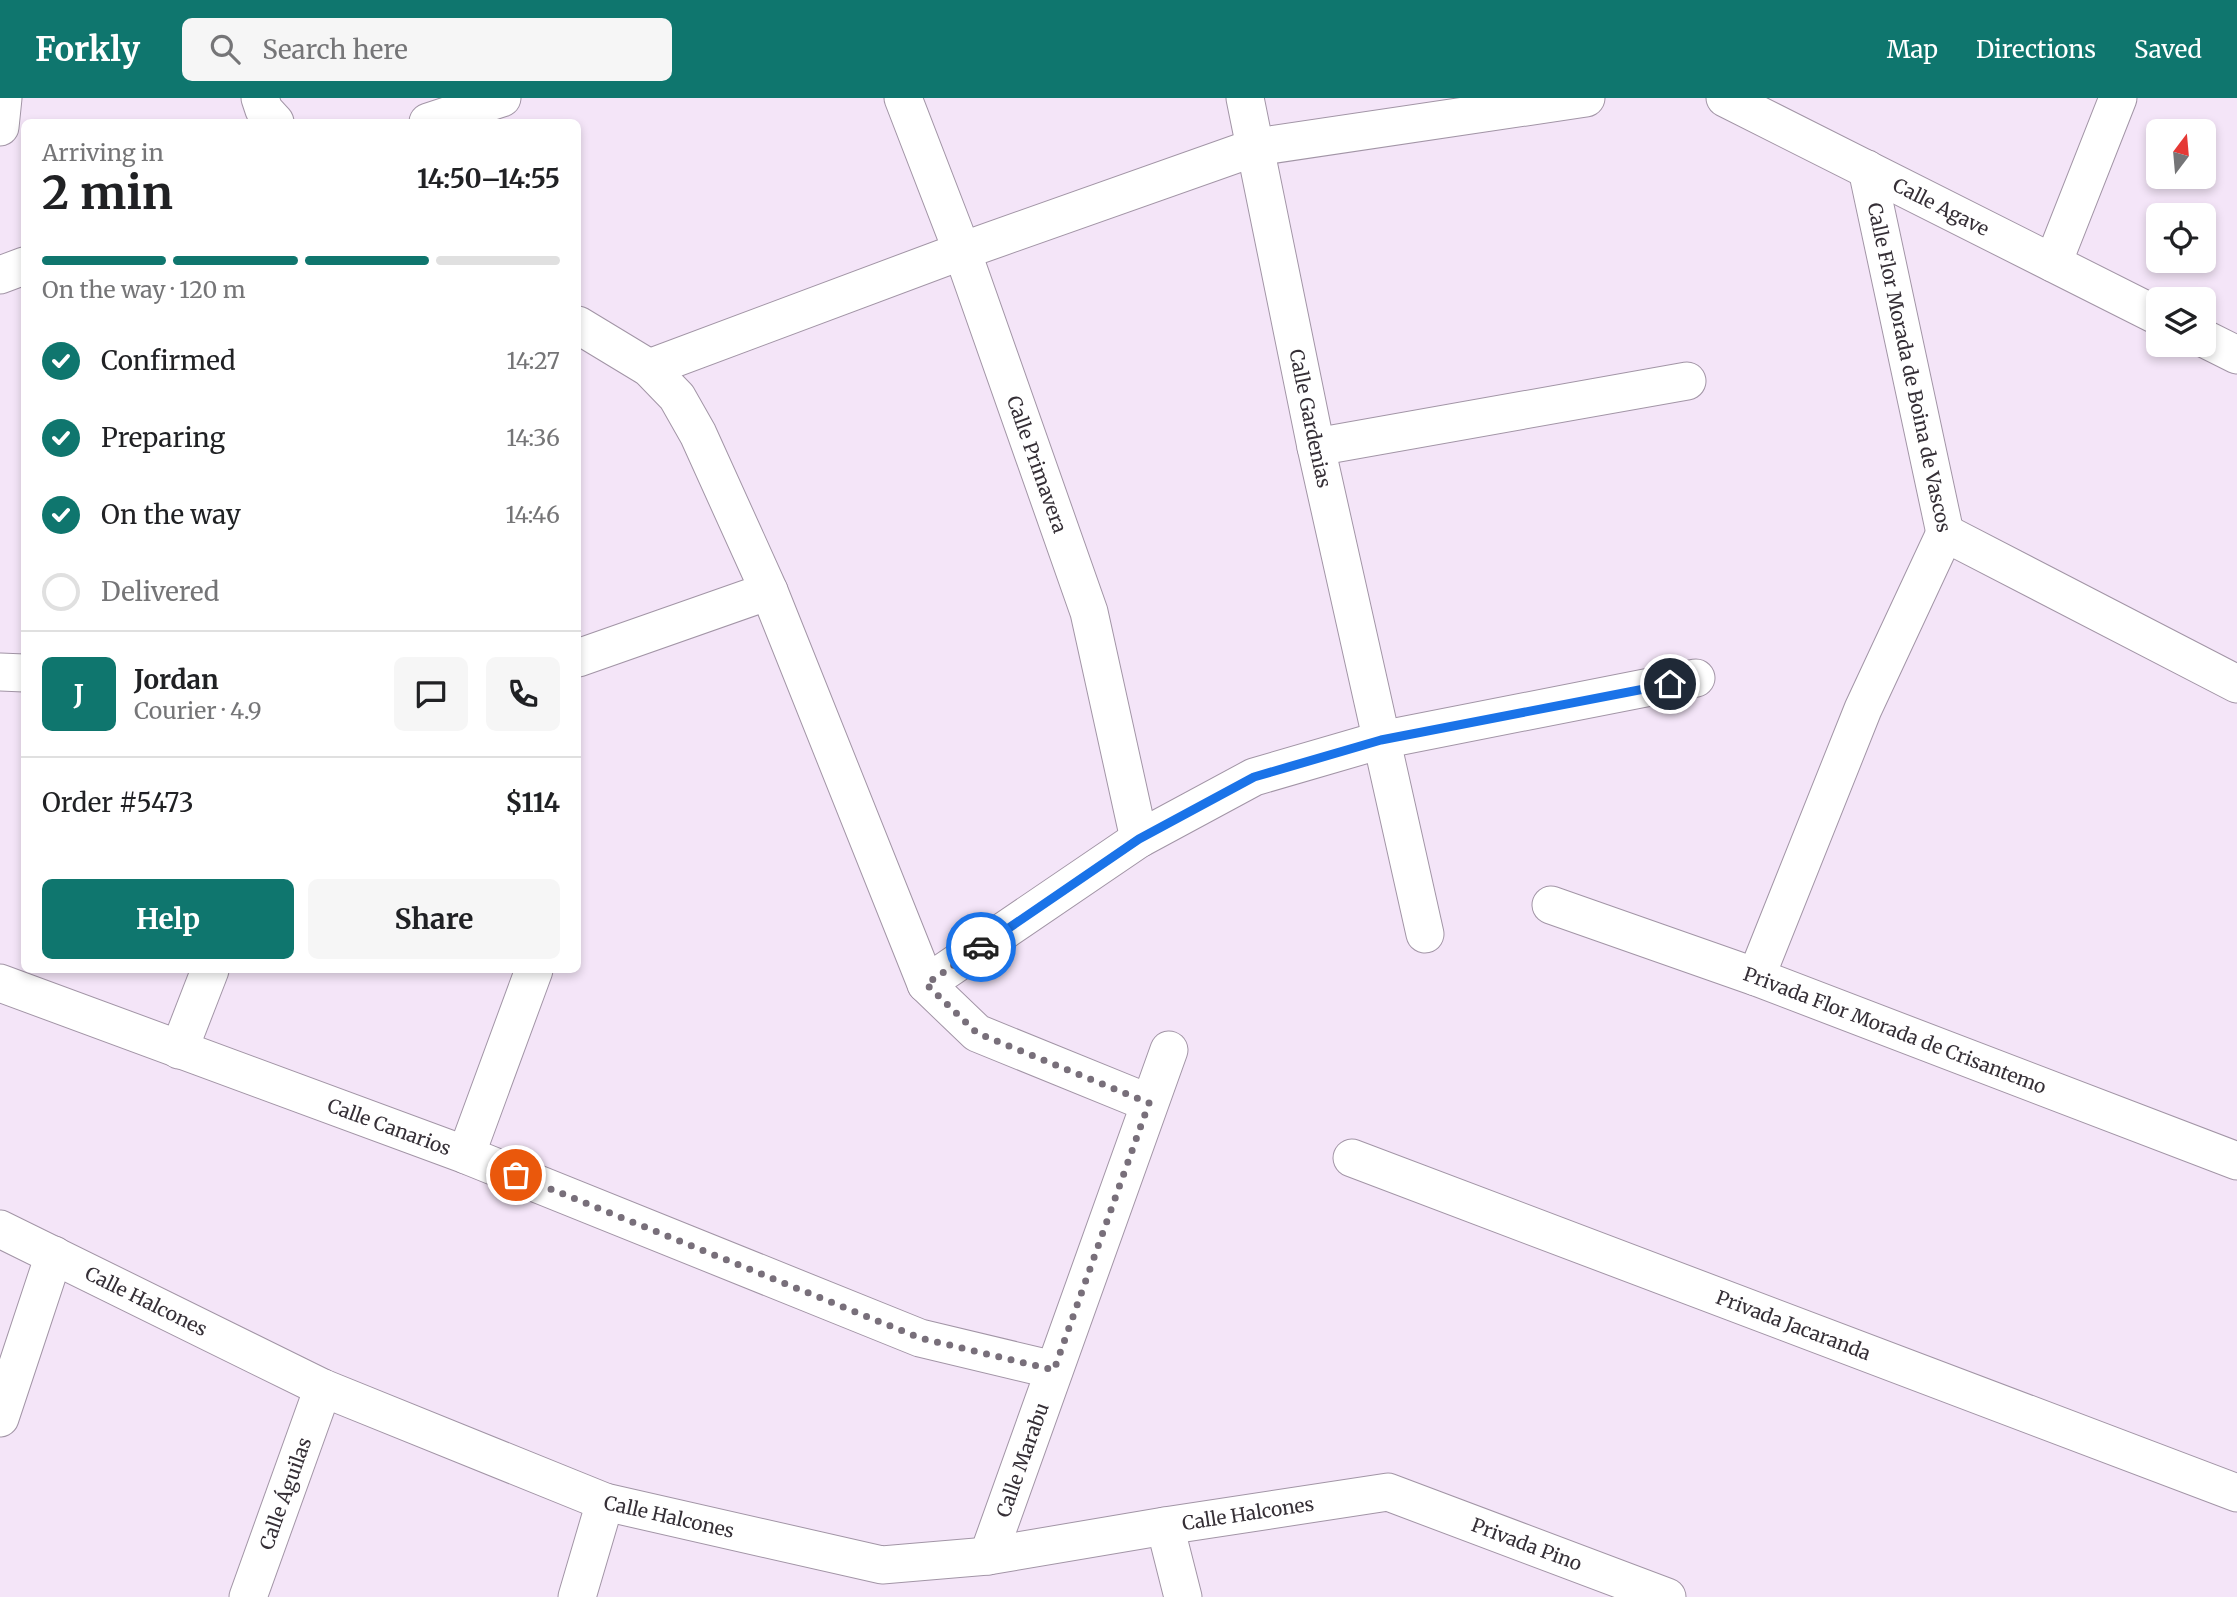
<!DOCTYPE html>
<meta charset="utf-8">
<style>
:root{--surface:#fff;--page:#f6f6f6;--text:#202124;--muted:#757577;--line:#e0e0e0;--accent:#0f766e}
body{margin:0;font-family:Merriweather,serif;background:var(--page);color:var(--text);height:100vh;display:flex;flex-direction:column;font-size:26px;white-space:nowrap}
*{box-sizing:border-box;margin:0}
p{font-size:23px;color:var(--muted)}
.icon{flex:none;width:38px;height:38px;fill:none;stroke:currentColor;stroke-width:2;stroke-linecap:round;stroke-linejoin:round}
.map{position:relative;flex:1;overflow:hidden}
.sheet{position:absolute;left:21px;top:21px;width:560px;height:854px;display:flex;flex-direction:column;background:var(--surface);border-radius:10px;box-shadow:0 4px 10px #0003}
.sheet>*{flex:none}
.needle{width:46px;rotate:16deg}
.controls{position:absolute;left:2146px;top:21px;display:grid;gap:14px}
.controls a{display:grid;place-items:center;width:70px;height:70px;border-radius:10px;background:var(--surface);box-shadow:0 4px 10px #0003;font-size:35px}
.pin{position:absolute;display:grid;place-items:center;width:60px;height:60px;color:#fff;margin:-30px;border:4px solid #fff;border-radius:50%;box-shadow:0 2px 7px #0007}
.courier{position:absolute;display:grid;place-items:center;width:70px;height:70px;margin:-35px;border:5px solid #1a73e8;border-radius:50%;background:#fff;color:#222;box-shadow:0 2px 9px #0007}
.summary em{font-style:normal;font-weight:700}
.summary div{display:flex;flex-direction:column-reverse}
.summary{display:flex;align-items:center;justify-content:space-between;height:119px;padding:0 21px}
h1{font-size:46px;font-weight:700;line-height:52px}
.bar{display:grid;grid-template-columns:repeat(4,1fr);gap:10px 7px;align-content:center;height:84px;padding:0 21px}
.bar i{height:9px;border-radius:5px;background:var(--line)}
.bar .on{background:var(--accent)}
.bar p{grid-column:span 4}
.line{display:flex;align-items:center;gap:18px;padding:0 21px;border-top:2px solid var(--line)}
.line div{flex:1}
.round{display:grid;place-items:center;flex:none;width:74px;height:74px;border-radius:10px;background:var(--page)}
ol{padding:0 21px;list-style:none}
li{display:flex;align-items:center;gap:21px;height:77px}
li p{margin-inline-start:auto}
li .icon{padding:7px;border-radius:50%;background:var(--accent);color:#fff;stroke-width:4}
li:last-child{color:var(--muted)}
li i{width:38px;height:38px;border:4px solid var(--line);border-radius:50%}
.button{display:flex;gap:14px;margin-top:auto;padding:14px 21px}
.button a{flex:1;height:80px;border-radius:10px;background:var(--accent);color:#fff;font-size:28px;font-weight:700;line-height:80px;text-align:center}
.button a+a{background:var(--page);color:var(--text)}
header{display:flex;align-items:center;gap:42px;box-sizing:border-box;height:98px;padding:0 35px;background:var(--accent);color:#fff}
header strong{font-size:33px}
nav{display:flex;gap:38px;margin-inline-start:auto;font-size:24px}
.search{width:490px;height:63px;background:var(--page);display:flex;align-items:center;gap:18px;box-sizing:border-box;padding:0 24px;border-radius:10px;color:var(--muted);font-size:26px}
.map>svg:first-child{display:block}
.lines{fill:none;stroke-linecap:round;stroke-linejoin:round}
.minor-casing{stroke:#a295a6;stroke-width:39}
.minor{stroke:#fff;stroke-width:37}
.done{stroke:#786f7a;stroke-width:7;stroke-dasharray:0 12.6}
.route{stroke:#1a73e8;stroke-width:9}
.labels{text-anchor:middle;stroke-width:5;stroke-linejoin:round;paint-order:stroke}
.street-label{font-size:19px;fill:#352f36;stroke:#fcf6fd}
</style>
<header>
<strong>Forkly</strong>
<div class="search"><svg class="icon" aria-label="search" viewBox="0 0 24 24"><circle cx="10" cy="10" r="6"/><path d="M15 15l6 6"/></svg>Search here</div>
<nav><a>Map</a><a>Directions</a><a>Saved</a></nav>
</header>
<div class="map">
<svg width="2237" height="1499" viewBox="0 0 2237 1499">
<rect width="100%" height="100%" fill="#f4e5f8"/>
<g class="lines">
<!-- minor casing -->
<g class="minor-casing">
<g id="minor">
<path d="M 260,0 L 264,12 L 275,24"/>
<path id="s1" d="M 903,0 L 962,153 L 1089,514 L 1139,741"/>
<path id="s2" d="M 1245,0 L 1316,349 L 1425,836"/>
<path id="s3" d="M 1725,0 L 2158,218"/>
<path d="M 428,24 L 502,0"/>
<path d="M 0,29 L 3,0"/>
<path id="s4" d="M 1867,71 L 1945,435"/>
<path d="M 2053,165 L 2118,0"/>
<path d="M 0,177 L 24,168"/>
<path d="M 578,227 L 649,270 L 677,299 L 698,336 L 769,493 L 926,886 L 977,935 L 1149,1005"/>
<path d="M 2203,240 L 2237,257"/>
<path d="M 649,270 L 962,153 L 1256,49 L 1586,0"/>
<path d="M 1316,349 L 1687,283"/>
<path d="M 1945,435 L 2237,586"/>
<path d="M 578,560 L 769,493"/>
<path d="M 0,574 L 24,575"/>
<path id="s5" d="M 1551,807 L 1756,879 L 2237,1063"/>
<path d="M 1756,879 L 1863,611 L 1945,435"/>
<path id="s6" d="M 0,885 L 466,1057 L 920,1240 L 1054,1272"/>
<path d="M 926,886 L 1139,741 L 1254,679 L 1381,642 L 1696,580"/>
<path d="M 179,952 L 210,872"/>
<path d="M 466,1057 L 534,872"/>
<path id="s7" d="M 1352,1060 L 2237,1395"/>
<path id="s8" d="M 0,1131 L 323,1290 L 605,1404 L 882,1467 L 988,1458 L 1165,1428 L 1388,1394 L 1667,1499"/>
<path d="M 0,1320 L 54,1157"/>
<path d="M 1165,1428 L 1183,1499"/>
<path id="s9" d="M 988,1458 L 1169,952"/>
<path id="s10" d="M 248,1499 L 323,1290"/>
<path d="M 577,1499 L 605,1404"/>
</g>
</g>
<!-- minor -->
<use href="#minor" class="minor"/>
</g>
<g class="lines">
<!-- done -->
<path class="done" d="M 516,1077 L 920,1240 L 1054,1272 L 1149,1005 L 977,935 L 926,886 L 981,849"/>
<!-- route -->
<path class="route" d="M 981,849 L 1139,741 L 1254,679 L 1381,642 L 1670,586"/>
</g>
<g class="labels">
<!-- street labels -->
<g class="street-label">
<text dy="7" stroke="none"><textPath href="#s3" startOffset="242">Calle Agave</textPath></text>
<text dy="7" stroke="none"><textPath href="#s4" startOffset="203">Calle Flor Morada de Boina de Vascos</textPath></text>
<text dy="7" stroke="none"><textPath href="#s2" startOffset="327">Calle Gardenias</textPath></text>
<text dy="7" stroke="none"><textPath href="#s1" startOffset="390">Calle Primavera</textPath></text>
<text dy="7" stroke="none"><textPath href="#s5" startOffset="366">Privada Flor Morada de Crisantemo</textPath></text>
<text dy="7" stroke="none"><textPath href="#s6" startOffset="415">Calle Canarios</textPath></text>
<text dy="7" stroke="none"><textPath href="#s8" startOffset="163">Calle Halcones</textPath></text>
<text dy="7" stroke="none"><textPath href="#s7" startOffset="472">Privada Jacaranda</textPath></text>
<text dy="7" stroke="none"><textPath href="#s9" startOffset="102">Calle Marabu</textPath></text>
<text dy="7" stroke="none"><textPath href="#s10" startOffset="110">Calle Águilas</textPath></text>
<text dy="7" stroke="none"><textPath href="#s8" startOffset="1318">Calle Halcones</textPath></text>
<text dy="7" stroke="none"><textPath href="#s8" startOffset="730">Calle Halcones</textPath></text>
<text dy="7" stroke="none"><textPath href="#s8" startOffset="1608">Privada Pino</textPath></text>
</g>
</g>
</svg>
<div class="controls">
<a><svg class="needle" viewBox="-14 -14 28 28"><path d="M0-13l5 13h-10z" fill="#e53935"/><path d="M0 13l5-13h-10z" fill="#757577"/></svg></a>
<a><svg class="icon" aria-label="locate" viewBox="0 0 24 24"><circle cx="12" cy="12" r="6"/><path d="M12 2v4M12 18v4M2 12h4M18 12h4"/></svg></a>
<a><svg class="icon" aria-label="layers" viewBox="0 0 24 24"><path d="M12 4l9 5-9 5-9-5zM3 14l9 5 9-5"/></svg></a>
</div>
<div class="pin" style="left:516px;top:1077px;background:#ea580c"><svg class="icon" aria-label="bag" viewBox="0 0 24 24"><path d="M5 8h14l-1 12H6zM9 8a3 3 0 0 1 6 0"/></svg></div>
<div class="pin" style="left:1670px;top:586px;background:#1f2937"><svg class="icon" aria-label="home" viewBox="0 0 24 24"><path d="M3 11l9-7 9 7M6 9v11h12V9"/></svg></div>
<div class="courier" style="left:981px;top:849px"><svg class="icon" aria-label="car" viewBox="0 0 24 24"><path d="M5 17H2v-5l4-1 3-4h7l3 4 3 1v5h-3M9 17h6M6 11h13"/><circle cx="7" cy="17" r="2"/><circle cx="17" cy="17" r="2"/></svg></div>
<section class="sheet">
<div class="summary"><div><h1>2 min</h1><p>Arriving in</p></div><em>14:50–14:55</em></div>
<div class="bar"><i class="on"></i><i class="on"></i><i class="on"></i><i></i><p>On the way · 120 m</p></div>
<ol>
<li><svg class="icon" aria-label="check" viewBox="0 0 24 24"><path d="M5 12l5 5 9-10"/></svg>Confirmed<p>14:27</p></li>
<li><svg class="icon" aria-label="check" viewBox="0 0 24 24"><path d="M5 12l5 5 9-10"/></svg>Preparing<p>14:36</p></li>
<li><svg class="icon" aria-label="check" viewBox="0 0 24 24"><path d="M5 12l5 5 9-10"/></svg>On the way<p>14:46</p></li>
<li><i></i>Delivered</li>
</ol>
<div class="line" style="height:126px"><b class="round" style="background:var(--accent);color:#fff">J</b><div><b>Jordan</b><p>Courier · 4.9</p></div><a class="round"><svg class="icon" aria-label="chat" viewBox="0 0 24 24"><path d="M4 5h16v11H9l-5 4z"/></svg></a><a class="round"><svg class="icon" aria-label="phone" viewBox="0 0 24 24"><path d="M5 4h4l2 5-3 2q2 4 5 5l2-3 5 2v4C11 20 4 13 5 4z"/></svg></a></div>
<div class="line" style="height:91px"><div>Order #5473</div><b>$114</b></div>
<div class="button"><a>Help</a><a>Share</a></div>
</section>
</div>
